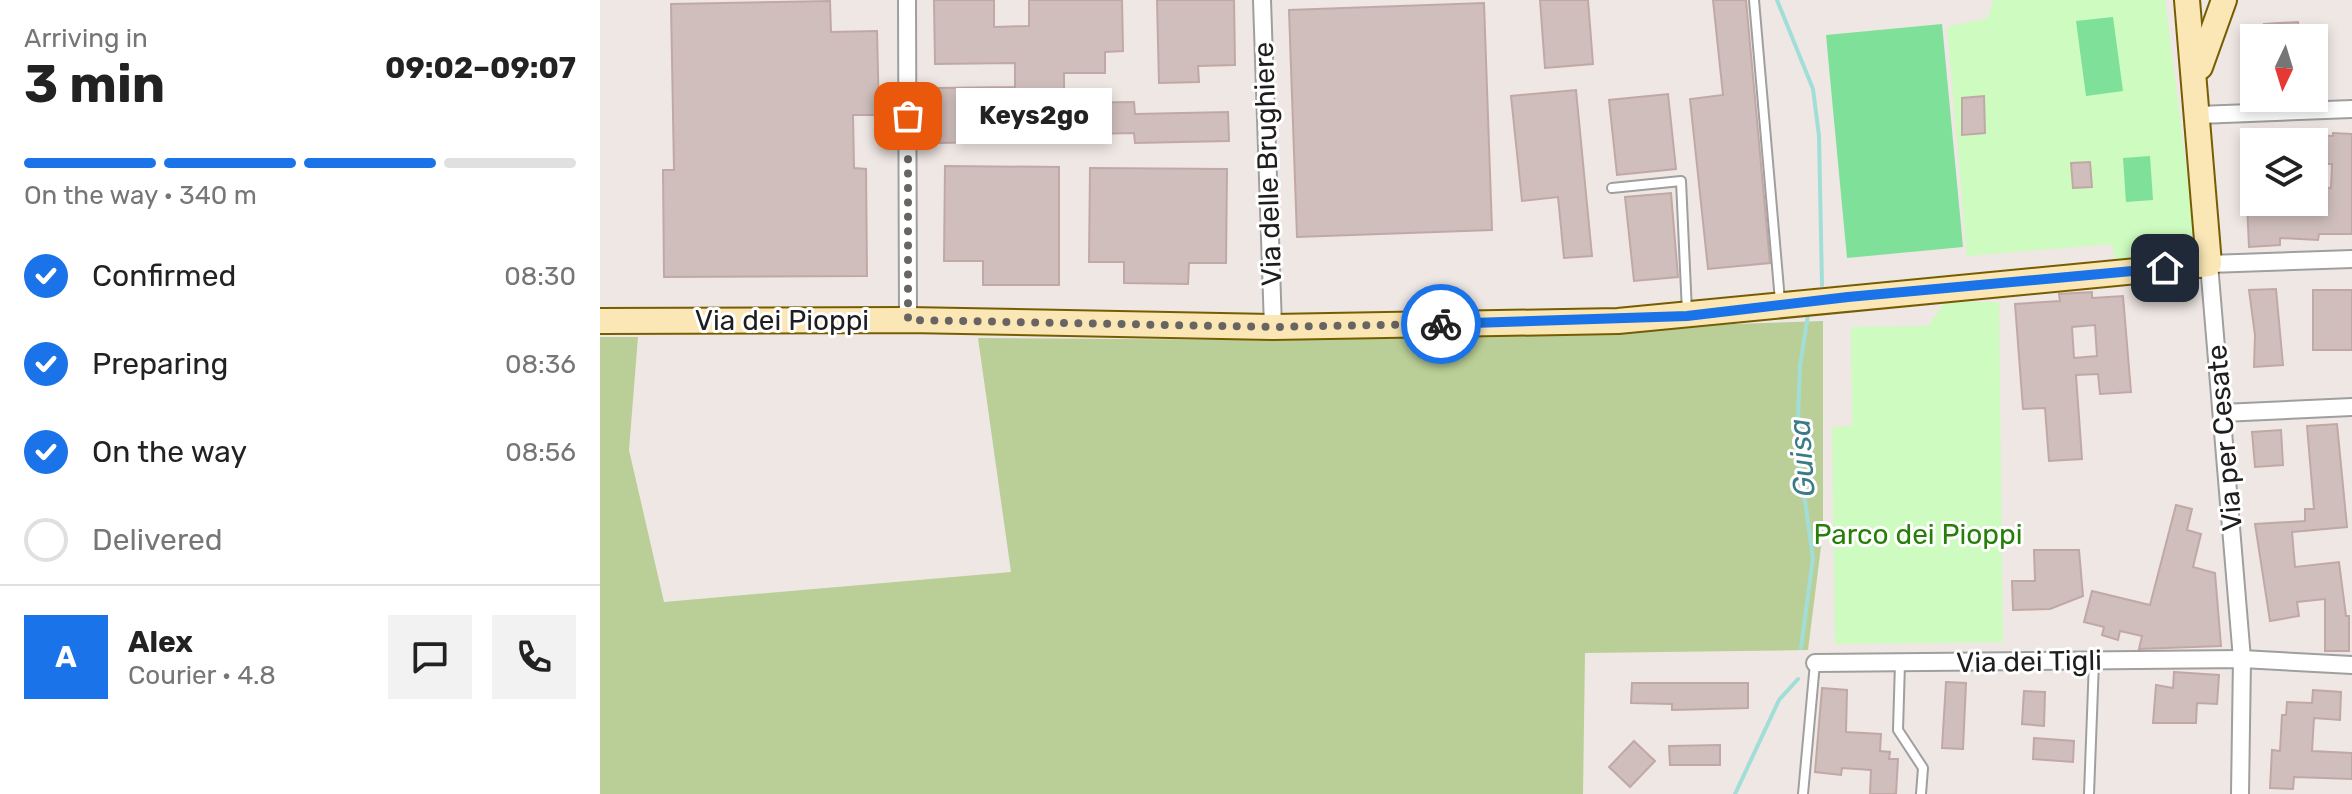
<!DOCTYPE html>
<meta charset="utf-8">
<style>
:root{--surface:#fff;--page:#f2f2f2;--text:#222;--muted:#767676;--line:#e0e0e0;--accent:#1a73e8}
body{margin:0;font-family:Rubik,sans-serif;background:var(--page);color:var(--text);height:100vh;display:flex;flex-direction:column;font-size:30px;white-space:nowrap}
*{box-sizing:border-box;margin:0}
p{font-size:26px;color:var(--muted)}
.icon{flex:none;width:44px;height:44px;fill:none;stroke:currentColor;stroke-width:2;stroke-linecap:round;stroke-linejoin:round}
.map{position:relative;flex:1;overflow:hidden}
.details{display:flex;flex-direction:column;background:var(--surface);width:600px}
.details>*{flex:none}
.needle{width:52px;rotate:184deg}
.fabs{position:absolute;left:1640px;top:24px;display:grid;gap:16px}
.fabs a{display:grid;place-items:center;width:88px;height:88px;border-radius:0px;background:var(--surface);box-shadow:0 4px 12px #0003;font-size:40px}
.pin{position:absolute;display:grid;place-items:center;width:68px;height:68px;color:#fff;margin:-34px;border-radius:16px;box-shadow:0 4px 12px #0006}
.courier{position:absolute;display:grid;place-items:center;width:80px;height:80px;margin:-40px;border:6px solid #1a73e8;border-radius:50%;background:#fff;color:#222;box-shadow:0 2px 10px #0007}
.bubble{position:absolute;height:56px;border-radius:0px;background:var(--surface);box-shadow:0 4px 12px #0003;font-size:26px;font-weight:700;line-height:56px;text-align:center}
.head em{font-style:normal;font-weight:700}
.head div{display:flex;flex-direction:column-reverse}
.head{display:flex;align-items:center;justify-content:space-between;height:136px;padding:0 24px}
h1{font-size:52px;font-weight:700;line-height:60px}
.bar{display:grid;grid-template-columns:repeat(4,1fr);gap:12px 8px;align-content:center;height:96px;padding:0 24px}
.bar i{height:10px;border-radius:6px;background:var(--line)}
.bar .current{background:var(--accent)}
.bar p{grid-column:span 4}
.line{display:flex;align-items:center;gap:20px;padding:0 24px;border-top:2px solid var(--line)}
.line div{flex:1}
.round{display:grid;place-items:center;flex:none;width:84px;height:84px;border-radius:0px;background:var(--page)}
ol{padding:0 24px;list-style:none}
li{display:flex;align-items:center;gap:24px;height:88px}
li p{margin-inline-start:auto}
li .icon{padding:8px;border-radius:50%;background:var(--accent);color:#fff;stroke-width:4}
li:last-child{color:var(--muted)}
li i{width:44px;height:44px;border:4px solid var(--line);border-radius:50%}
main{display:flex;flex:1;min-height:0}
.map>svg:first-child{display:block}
.forest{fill:#bacf97}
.park{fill:#cefbbf}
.pitch{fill:#7fe09a}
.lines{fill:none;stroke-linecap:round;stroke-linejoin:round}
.stream{stroke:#a2ded8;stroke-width:4}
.building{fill:#cfbebc;stroke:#c1a8a5;stroke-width:2;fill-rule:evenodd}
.lane-casing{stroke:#9f9f9f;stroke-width:12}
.street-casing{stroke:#9f9f9f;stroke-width:20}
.secondary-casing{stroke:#775d02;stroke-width:28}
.lane{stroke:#fff;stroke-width:8}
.street{stroke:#fff;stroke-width:16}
.secondary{stroke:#fbe7b5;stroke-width:24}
.done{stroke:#676463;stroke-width:8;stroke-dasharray:0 14.4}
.route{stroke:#1a73e8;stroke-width:10}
.labels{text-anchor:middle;stroke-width:6;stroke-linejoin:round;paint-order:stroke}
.street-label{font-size:28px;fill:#1e1e1e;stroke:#fff}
.park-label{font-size:28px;fill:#267f09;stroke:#fff}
.water-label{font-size:30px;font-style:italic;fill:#3a7b88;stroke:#fff}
</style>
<main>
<section class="details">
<div class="head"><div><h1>3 min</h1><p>Arriving in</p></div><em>09:02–09:07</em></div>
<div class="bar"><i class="current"></i><i class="current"></i><i class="current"></i><i></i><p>On the way · 340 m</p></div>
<ol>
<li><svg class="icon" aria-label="check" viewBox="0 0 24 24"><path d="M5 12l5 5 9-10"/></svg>Confirmed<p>08:30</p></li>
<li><svg class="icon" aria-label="check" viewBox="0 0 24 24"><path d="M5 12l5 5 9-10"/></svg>Preparing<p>08:36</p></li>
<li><svg class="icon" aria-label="check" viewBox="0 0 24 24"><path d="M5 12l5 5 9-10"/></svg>On the way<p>08:56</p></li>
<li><i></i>Delivered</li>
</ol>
<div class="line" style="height:144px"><b class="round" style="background:var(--accent);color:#fff">A</b><div><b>Alex</b><p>Courier · 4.8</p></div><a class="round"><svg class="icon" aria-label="chat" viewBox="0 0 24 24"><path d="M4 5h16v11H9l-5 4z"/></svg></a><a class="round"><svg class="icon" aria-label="phone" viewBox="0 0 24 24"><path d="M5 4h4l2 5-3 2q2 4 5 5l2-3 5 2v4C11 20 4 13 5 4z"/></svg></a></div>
</section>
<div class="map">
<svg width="1752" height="794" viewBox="0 0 1752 794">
<rect width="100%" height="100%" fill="#efe7e3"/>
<!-- forest -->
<path class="forest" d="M 1223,321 L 1223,531 L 1208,650 L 985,653 L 983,794 L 0,794 L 0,337 L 38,337 L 29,450 L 64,602 L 411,572 L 378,338 L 658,340 Z"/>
<!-- park -->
<g class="park">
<path d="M 1393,0 L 1565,0 L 1597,252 L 1516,262 L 1512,244 L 1367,256 L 1347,27 L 1388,18 Z"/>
<path d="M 1345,302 L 1399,302 L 1403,642 L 1235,644 L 1232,427 L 1252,426 L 1251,327 L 1328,326 Z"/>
</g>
<!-- pitch -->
<g class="pitch">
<path d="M 1513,17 L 1523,91 L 1486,96 L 1476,21 Z"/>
<path d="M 1342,24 L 1363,247 L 1247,258 L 1226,35 Z"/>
<path d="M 1550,156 L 1553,200 L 1526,202 L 1523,158 Z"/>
</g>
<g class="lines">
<!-- stream -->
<g class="stream">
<path d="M 1177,0 L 1213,89 L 1219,136 L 1222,285"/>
<path d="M 1201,648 L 1213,558 L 1197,443 L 1200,366 L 1208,315"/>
<path d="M 1135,794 L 1179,700 L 1198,679"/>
</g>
</g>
<!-- building -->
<g class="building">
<path d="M 334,0 L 394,0 L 394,27 L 429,26 L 429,0 L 522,0 L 523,51 L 505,52 L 505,73 L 464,73 L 464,103 L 534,102 L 535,114 L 628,112 L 629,141 L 535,143 L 534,133 L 397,136 L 398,142 L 338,143 L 337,88 L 415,87 L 415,63 L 335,64 Z"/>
<path d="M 557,0 L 634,0 L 635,65 L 598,66 L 599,82 L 559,83 Z"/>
<path d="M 940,0 L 988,0 L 993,64 L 945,68 Z"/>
<path d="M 1113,0 L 1146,0 L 1170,263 L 1108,269 L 1090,99 L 1123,95 Z"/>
<path d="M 230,1 L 231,32 L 277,31 L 279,115 L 253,115 L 254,168 L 266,169 L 267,276 L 64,277 L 63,170 L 74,170 L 71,4 Z"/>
<path d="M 884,3 L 892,230 L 697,237 L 689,10 Z"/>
<path d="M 1698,22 L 1699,38 L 1665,38 L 1664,24 Z"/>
<path d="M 976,90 L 992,256 L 964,258 L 958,197 L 922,201 L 911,96 Z"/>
<path d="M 1068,94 L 1076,169 L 1017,175 L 1009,100 Z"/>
<path d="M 1384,96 L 1385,133 L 1362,135 L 1362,98 Z"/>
<path d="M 1733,133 L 1752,134 L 1752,234 L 1719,234 L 1718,240 L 1680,238 L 1680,245 L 1649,247 L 1647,202 L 1714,202 L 1714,187 L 1731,188 L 1732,164 L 1714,164 L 1714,135 L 1733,136 Z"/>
<path d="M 1490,162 L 1492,187 L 1473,188 L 1471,163 Z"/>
<path d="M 345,166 L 459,167 L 459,285 L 383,285 L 383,261 L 344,261 Z"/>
<path d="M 490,168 L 627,169 L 626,263 L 589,263 L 588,284 L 524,283 L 524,262 L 489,262 Z"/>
<path d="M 1071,193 L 1078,277 L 1034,281 L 1025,197 Z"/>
<path d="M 1676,289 L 1683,365 L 1654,367 L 1655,335 L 1649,290 Z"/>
<rect x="1713" y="290" width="39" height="60"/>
<path d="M 1492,292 L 1492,298 L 1523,296 L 1531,392 L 1500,394 L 1498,374 L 1476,375 L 1482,459 L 1449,461 L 1445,408 L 1423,409 L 1415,304 L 1460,301 L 1459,294 ZM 1495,325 L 1497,356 L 1474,358 L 1472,327 Z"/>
<path d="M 1737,424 L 1747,527 L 1692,532 L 1695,567 L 1739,562 L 1746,616 L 1749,616 L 1749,651 L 1725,651 L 1725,599 L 1697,602 L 1699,616 L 1670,621 L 1655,524 L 1705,521 L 1705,509 L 1714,509 L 1707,426 Z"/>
<path d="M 1681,430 L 1683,465 L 1655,467 L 1652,432 Z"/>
<path d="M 1576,505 L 1592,509 L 1587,530 L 1601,534 L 1593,567 L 1615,573 L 1621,646 L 1539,649 L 1542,636 L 1520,631 L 1518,640 L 1502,635 L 1504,627 L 1484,622 L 1492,591 L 1550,605 Z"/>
<path d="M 1434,550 L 1479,550 L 1483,596 L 1450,609 L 1413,610 L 1412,581 L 1435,581 Z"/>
<path d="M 1574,672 L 1619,675 L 1617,704 L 1597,703 L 1596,723 L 1553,723 L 1556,685 L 1573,688 Z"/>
<path d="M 1346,682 L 1366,683 L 1363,749 L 1342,748 Z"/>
<path d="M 1032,683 L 1148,683 L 1148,708 L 1072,710 L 1072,704 L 1031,703 Z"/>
<path d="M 1222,688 L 1247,690 L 1246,732 L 1281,734 L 1280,751 L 1290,752 L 1289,759 L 1298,759 L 1296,794 L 1270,794 L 1271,770 L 1242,768 L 1241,775 L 1215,772 Z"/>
<path d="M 1713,690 L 1741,692 L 1740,720 L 1714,718 L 1712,751 L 1752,753 L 1752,779 L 1694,777 L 1693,789 L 1670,788 L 1672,750 L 1680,751 L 1682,715 L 1686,715 L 1687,702 L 1712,703 Z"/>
<path d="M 1424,691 L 1445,692 L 1444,726 L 1422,724 Z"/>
<path d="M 1434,738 L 1474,741 L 1473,762 L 1433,759 Z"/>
<path d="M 1034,741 L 1055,761 L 1030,787 L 1009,767 Z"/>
<path d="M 1120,745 L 1120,765 L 1070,765 L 1069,746 Z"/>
</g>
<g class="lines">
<!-- lane casing -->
<g class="lane-casing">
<g id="lane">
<path d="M 1154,0 L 1180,301"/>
<path d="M 1012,188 L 1081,181 L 1087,312"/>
<path d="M 1300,663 L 1298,730 L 1323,768 L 1321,794"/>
<path d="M 1203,794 L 1215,663"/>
<path d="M 1489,794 L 1494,661"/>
</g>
</g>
<!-- street casing -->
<g class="street-casing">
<g id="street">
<path d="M 307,0 L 308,320"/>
<path d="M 662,0 L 673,327"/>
<path d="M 1599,115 L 1752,109"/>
<path d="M 1622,413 L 1752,407"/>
<path d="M 1215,663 L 1642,659 L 1752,665"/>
<path d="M 1640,794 L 1642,659 L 1609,264 L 1752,259"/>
</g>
</g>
<!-- secondary casing -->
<g class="secondary-casing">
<g id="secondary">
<path d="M 1600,67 L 1624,0"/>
<path d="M 0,321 L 308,320 L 673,327 L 1018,321 L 1609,264 L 1587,0"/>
</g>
</g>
<!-- lane -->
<use href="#lane" class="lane"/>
<!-- street -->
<use href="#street" class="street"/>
<!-- secondary -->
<use href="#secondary" class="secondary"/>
</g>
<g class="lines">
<!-- done -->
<path class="done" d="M 308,116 L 308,320 L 673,327 L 841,324"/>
<!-- route -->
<path class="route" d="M 841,324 L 1087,316 L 1248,297 L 1565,268"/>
</g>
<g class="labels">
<!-- street labels -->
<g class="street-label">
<text transform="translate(667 164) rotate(-92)" y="10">Via delle Brughiere</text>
<text x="182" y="330">Via dei Pioppi</text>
<text transform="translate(1624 438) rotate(-95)" y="10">Via per Cesate</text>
<text transform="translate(1429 661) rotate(-1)" y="10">Via dei Tigli</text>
</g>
<!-- park labels -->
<g class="park-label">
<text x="1318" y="544">Parco dei Pioppi</text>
</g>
<!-- water labels -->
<g class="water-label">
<text transform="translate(1202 458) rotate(-94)" y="10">Guisa</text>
</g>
</g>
</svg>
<div class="fabs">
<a><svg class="needle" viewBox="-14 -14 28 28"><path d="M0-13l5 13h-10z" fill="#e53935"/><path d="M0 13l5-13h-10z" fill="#767676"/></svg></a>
<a><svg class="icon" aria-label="layers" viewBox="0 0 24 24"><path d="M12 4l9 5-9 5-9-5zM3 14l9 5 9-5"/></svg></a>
</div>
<div class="pin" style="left:308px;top:116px;background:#ea580c"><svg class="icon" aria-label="bag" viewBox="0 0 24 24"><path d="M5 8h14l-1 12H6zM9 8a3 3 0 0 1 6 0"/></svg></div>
<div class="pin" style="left:1565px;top:268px;background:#1f2937"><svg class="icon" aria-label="home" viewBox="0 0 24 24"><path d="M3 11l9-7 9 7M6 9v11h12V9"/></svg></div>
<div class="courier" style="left:841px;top:324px"><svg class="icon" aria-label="bike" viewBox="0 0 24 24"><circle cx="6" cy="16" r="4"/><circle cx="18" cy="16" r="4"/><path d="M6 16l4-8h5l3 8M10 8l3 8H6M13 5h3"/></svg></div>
<div class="bubble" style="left:356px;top:88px;width:156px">Keys2go</div>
</div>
</main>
